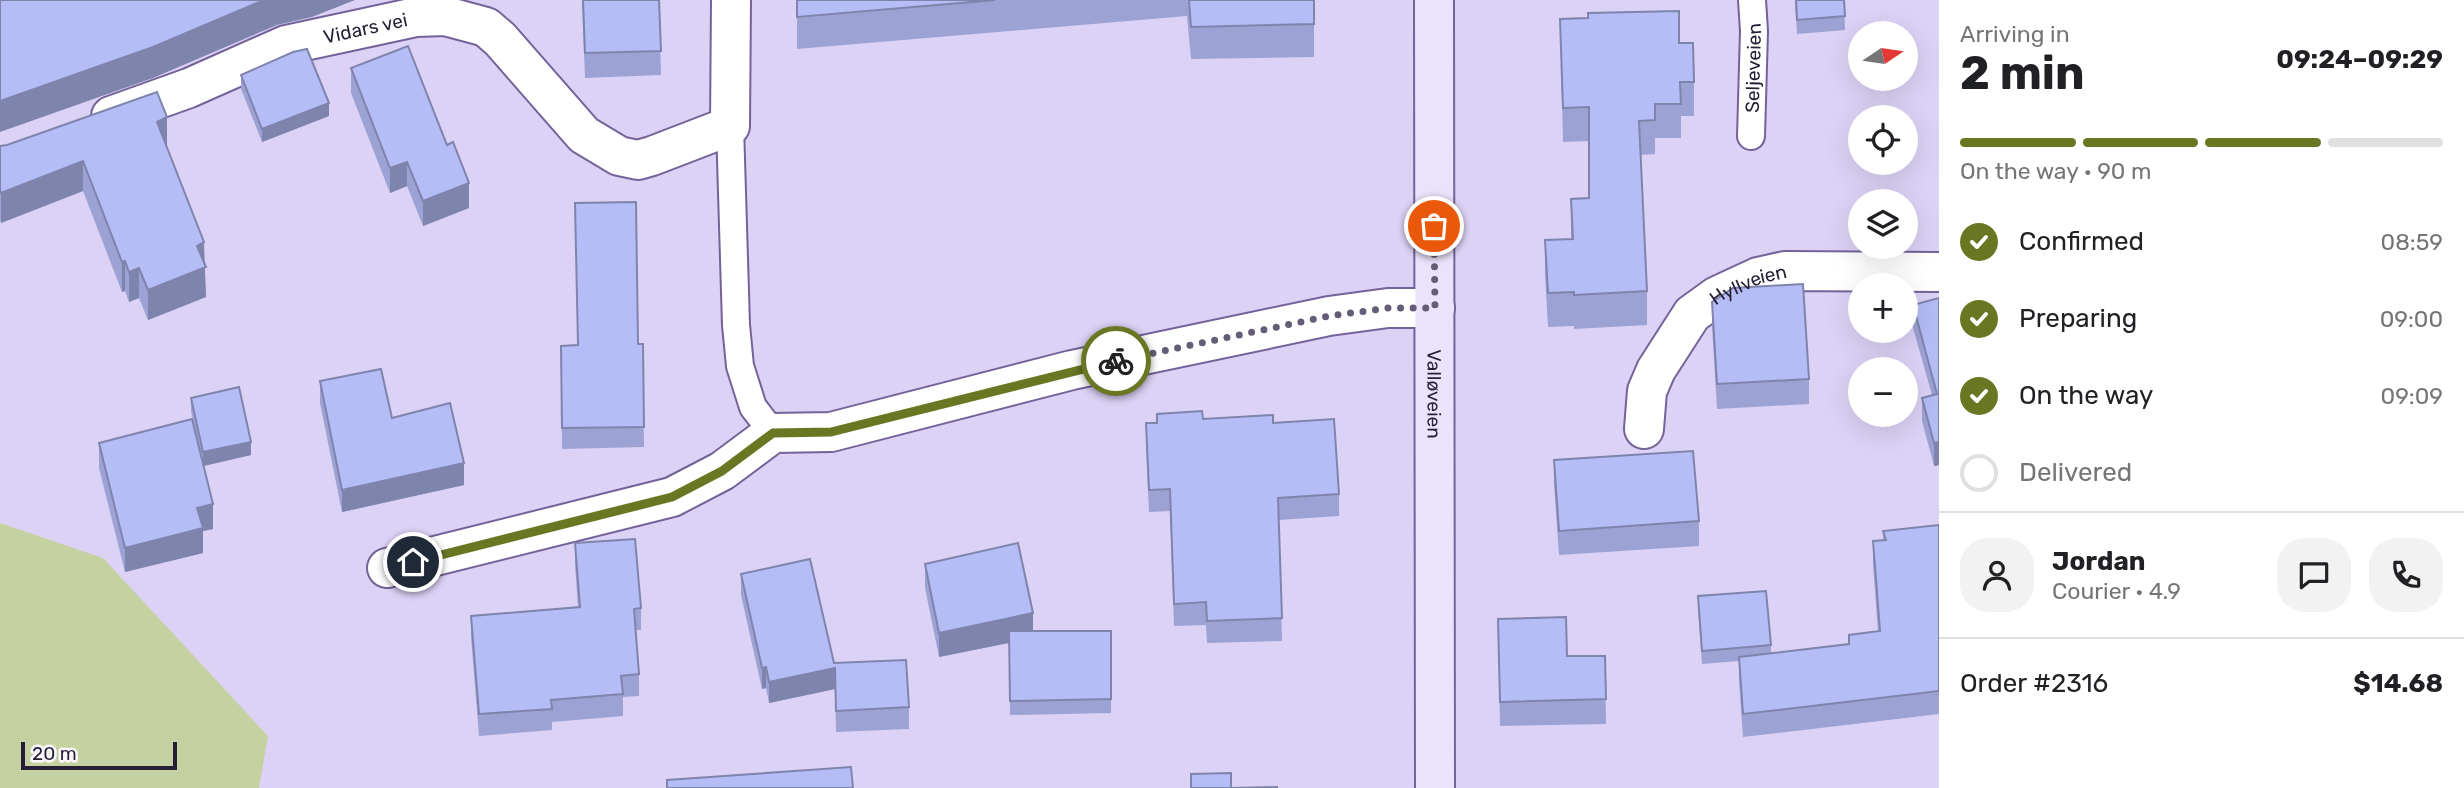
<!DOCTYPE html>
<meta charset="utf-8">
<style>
:root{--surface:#fff;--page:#f2f2f2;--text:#202124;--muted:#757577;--line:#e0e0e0;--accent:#697622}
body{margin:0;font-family:Rubik,sans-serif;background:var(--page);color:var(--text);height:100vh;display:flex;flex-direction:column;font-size:26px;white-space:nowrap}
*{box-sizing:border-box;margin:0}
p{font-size:23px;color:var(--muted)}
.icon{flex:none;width:38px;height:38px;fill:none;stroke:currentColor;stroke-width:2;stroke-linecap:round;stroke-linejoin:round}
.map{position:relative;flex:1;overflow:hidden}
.sheet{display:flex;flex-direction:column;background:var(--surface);width:525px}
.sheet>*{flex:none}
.needle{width:46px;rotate:77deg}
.controls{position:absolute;left:1848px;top:21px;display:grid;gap:14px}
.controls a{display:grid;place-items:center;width:70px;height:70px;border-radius:50%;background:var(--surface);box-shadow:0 7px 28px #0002;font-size:35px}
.scale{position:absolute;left:21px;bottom:18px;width:156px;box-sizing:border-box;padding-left:7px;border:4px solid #251e34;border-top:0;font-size:19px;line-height:24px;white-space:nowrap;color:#251e34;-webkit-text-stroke:5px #faf8fe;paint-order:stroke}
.pin{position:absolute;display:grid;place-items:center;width:60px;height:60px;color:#fff;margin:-30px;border:4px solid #fff;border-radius:50%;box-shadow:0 2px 7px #0007}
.courier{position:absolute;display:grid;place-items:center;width:70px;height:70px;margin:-35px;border:5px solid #697622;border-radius:50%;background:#fff;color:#222;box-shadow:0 2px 9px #0007}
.headline em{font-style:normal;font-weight:700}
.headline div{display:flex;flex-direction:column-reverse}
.headline{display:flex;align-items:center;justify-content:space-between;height:119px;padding:0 21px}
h1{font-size:46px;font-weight:700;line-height:52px}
.bar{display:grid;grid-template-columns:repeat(4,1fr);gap:10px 7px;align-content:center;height:84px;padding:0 21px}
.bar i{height:9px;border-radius:5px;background:var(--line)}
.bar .on{background:var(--accent)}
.bar p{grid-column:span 4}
.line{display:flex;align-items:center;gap:18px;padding:0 21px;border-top:2px solid var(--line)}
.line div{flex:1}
.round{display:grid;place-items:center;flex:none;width:74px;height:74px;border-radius:28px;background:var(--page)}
ol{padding:0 21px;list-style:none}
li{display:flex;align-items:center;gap:21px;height:77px}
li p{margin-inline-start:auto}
li .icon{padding:7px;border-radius:50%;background:var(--accent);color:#fff;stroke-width:4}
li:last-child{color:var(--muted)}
li i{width:38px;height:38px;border:4px solid var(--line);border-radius:50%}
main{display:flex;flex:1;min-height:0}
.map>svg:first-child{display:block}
.green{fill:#c6d1a1}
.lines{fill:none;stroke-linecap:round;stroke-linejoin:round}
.lane-casing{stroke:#736398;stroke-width:30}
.street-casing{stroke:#736398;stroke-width:42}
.secondary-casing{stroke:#736398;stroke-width:42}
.lane{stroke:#fff;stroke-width:26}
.street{stroke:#fff;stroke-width:38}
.secondary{stroke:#ebe3fb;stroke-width:38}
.wall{fill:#9ca3d4}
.shaded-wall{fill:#7f84ad}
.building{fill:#b5bdf7;stroke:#7f84ad;stroke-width:2}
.done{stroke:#655d78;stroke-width:7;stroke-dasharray:0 12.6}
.route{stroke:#697622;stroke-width:9}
.labels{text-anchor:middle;stroke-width:5;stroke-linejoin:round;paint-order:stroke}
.street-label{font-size:19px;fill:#251e34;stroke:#faf8fe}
</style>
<main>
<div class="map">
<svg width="1939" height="788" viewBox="0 0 1939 788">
<rect width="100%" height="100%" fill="#dcd2f6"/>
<!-- green -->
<path class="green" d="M 0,523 L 103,558 L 268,736 L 259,788 L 0,788 Z"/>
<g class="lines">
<!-- lane casing -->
<g class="lane-casing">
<g id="lane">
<path d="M 730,126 L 736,325 L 740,366 L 753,407 L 773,433"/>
<path id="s1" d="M 1751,136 L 1754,31 L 1752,0"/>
</g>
</g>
<!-- street casing -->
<g class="street-casing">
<g id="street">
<path id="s2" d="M 111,116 L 189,88 L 286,45 L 416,17 L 445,16 L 486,27 L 500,39 L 584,135 L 619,156 L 638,160 L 652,156 L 730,126 L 731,0"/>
<path id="s3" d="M 1644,429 L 1647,391 L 1656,370 L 1692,314 L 1717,296 L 1758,277 L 1785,271 L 1939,272"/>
<path d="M 387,568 L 672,497 L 722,471 L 773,433 L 831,432 L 1072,370 L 1329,316 L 1388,308 L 1435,308"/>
</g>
</g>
<!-- secondary casing -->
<g class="secondary-casing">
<g id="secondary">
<path id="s4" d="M 1434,0 L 1435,788"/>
</g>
</g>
<!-- lane -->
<use href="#lane" class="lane"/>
<!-- street -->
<use href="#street" class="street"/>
<!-- secondary -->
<use href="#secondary" class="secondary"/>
</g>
<!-- wall -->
<g class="wall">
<path d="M 582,0 L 659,0 L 661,75 L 585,78 Z"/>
<path d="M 797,0 L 1314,0 L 1314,57 L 1191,59 L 1187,16 L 797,49 Z"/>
<path d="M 1795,0 L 1844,0 L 1845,30 L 1797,34 Z"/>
<path d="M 1560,19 L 1679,43 L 1694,82 L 1694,116 L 1681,116 L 1681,138 L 1655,138 L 1655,154 L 1641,155 L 1647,291 L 1647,325 L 1574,329 L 1574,326 L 1548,327 L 1545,274 L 1545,240 L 1571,239 L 1571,199 L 1589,198 L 1589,141 L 1563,142 Z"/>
<path d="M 351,68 L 447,145 L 469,208 L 423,226 L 407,186 L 390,193 L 351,93 Z"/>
<path d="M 241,75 L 329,116 L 262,142 L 241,89 Z"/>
<path d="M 0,146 L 167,148 L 204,264 L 206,297 L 148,320 L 139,298 L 129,302 L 125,291 L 122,292 L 83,191 L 1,223 L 0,220 Z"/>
<path d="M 1939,298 L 1939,465 L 1934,466 L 1922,421 L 1922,398 L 1932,395 L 1913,328 L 1913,305 Z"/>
<path d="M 1712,302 L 1809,379 L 1809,404 L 1717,409 L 1712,326 Z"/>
<path d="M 643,344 L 644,447 L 562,449 L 561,346 Z"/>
<path d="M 320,381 L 392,418 L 464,485 L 342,512 L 320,403 Z"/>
<path d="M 191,398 L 251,455 L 204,466 L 213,529 L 203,531 L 203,553 L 125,572 L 99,468 L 99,443 L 199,447 L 191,411 Z"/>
<path d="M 1203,419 L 1273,423 L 1339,494 L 1339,516 L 1279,520 L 1282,641 L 1207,643 L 1206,625 L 1174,626 L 1170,511 L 1149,512 L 1146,446 L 1146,423 Z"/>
<path d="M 1554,460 L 1699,521 L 1699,546 L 1559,555 L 1554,484 Z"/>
<path d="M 1939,525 L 1939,714 L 1743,737 L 1739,680 L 1739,661 L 1702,664 L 1698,610 L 1698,596 L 1771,645 L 1771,653 L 1849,644 L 1878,632 L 1873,564 L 1873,541 L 1883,540 L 1883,531 Z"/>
<path d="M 575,543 L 641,608 L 641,630 L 635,630 L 639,674 L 639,696 L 623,697 L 623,716 L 552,722 L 552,730 L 479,736 L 471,637 L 471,616 L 578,607 L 575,565 Z"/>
<path d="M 925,564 L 1033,631 L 1111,631 L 1111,713 L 1010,715 L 1009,643 L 939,657 L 925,588 Z"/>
<path d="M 741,574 L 834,663 L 909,707 L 909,729 L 836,732 L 835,689 L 769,703 L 766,688 L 762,689 L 741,595 Z"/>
<path d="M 1498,619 L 1567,656 L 1605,656 L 1606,724 L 1500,726 Z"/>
</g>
<!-- shaded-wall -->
<g class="shaded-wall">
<path d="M 264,0 L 355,0 L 312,17 L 277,25 L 153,78 L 0,132 L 0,101 Z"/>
<path d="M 329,103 L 329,116 L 262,142 L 262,129 Z"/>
<path d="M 167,117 L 167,148 L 157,122 Z"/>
<path d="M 83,161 L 83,191 L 1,223 L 1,193 Z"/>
<path d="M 407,162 L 407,186 L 390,193 L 390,168 Z"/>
<path d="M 469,183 L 469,208 L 423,226 L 423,201 Z"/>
<path d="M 204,242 L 206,297 L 148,320 L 148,290 L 197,246 Z"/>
<path d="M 125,261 L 125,291 L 122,292 L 122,262 Z"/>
<path d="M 139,268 L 139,298 L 129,302 L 129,272 Z"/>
<path d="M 251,442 L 251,455 L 203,466 L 203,452 Z"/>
<path d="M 1939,442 L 1939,465 L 1934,466 L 1934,443 Z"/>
<path d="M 464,463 L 464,485 L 342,512 L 342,490 Z"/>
<path d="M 213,504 L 213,529 L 203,531 L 203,553 L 125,572 L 125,548 L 197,508 Z"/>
<path d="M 1033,613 L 1033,638 L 939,657 L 939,633 Z"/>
<path d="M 766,667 L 766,688 L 762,689 L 762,668 Z"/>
<path d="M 835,668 L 835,689 L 769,703 L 769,682 Z"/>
</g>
<!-- building -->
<g class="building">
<path d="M 0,0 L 264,0 L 153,47 L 0,101 Z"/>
<path d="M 583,0 L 659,0 L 661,51 L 585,53 Z"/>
<path d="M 797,0 L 995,0 L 797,17 Z"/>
<path d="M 1189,0 L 1314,0 L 1314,24 L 1191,27 Z"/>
<path d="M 1796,0 L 1844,0 L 1845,16 L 1797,20 Z"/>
<path d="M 1679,11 L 1679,43 L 1693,43 L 1694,82 L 1680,82 L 1681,104 L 1655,104 L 1655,120 L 1639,121 L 1647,291 L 1574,295 L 1574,292 L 1548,293 L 1545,240 L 1573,239 L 1571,199 L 1589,198 L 1589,107 L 1563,108 L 1560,19 L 1588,18 L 1588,13 Z"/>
<path d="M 408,46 L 447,145 L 453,142 L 469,183 L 423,201 L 407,162 L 390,168 L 351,68 Z"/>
<path d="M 307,49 L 329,103 L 262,129 L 241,75 L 293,52 Z"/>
<path d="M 157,92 L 167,117 L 157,122 L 204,242 L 197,246 L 206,267 L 148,290 L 139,268 L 129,272 L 125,261 L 122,262 L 83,161 L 1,193 L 0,190 L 0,146 L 7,145 Z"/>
<path d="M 636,202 L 638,344 L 643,344 L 644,427 L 562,428 L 561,346 L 578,345 L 575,203 Z"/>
<path d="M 1803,284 L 1809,379 L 1717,384 L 1712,302 L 1733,288 Z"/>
<path d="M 1939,298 L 1939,442 L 1934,443 L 1922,398 L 1937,394 L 1913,305 Z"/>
<path d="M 381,369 L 392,418 L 450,403 L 464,463 L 342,490 L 320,381 Z"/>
<path d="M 239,387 L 251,442 L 203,452 L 191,398 Z"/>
<path d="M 1202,411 L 1203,419 L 1273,415 L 1273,423 L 1334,419 L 1339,494 L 1278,498 L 1282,618 L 1207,621 L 1206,602 L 1174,604 L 1170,489 L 1149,490 L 1146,423 L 1157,423 L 1157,414 Z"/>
<path d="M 192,419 L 213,504 L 197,508 L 203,528 L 125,548 L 99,443 Z"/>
<path d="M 1693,451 L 1699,521 L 1559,531 L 1554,460 Z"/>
<path d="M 1939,525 L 1939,691 L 1743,714 L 1739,657 L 1849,644 L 1849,635 L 1880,631 L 1873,541 L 1886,540 L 1883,531 Z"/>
<path d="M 635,539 L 641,608 L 634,609 L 639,674 L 621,676 L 623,694 L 551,700 L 552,709 L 479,714 L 471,616 L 580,607 L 575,543 Z"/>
<path d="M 1018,543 L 1033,613 L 939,633 L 925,564 Z"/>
<path d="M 810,559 L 834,663 L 906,660 L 909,707 L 836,711 L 835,668 L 769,682 L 766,667 L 762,668 L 741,574 Z"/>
<path d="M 1766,591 L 1771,645 L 1702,651 L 1698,596 Z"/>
<path d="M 1566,617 L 1567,656 L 1605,656 L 1606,699 L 1500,702 L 1498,619 Z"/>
<path d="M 1009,631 L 1111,631 L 1111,699 L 1010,701 Z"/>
<path d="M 851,767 L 853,788 L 667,788 L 667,780 Z"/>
<path d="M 1231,773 L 1231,788 L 1277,787 L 1277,788 L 1191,788 L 1191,774 Z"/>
</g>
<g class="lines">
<!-- done -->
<path class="done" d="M 1116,361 L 1329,316 L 1388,308 L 1435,308 L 1434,226"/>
<!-- route -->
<path class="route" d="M 413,562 L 672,497 L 722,471 L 773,433 L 831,432 L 1116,361"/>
</g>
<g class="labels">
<!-- street labels -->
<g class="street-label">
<text dy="7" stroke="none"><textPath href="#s2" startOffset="270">Vidars vei</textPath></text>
<text dy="7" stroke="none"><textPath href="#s1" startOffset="68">Seljeveien</textPath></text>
<text dy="7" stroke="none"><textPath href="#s3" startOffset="192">Hyllveien</textPath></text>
<text dy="7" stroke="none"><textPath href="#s4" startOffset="394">Valløveien</textPath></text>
</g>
</g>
</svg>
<div class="controls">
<a><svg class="needle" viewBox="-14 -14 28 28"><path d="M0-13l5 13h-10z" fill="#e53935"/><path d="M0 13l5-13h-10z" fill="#757577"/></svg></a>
<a><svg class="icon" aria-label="locate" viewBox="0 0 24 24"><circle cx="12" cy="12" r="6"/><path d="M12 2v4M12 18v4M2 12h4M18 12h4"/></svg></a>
<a><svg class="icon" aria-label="layers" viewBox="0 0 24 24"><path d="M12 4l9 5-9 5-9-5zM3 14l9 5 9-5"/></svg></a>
<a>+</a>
<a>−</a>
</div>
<div class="scale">20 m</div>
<div class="pin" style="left:1434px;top:226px;background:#ea580c"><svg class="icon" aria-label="bag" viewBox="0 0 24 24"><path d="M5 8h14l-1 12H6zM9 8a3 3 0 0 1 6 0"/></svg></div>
<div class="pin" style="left:413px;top:562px;background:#1f2937"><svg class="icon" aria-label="home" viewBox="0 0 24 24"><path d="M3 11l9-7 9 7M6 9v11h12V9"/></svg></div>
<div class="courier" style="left:1116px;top:361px"><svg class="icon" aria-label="bike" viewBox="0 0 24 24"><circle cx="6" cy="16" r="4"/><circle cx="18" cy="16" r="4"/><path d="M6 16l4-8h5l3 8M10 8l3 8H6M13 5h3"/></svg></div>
</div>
<section class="sheet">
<div class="headline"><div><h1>2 min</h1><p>Arriving in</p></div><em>09:24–09:29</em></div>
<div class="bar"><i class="on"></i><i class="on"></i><i class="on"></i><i></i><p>On the way · 90 m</p></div>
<ol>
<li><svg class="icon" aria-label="check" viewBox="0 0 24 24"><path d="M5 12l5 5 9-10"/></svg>Confirmed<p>08:59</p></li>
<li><svg class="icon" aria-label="check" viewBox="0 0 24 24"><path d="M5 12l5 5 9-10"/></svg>Preparing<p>09:00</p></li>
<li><svg class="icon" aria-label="check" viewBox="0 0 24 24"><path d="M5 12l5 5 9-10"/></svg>On the way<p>09:09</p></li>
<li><i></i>Delivered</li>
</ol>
<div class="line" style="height:126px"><a class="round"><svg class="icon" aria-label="person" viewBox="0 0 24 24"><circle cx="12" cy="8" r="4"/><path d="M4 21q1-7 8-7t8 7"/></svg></a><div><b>Jordan</b><p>Courier · 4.9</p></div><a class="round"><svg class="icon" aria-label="chat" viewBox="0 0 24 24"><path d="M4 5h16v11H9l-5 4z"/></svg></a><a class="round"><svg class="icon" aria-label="phone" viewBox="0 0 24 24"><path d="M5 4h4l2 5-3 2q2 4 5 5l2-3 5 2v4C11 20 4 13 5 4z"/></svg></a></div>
<div class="line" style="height:91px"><div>Order #2316</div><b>$14.68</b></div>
</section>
</main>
